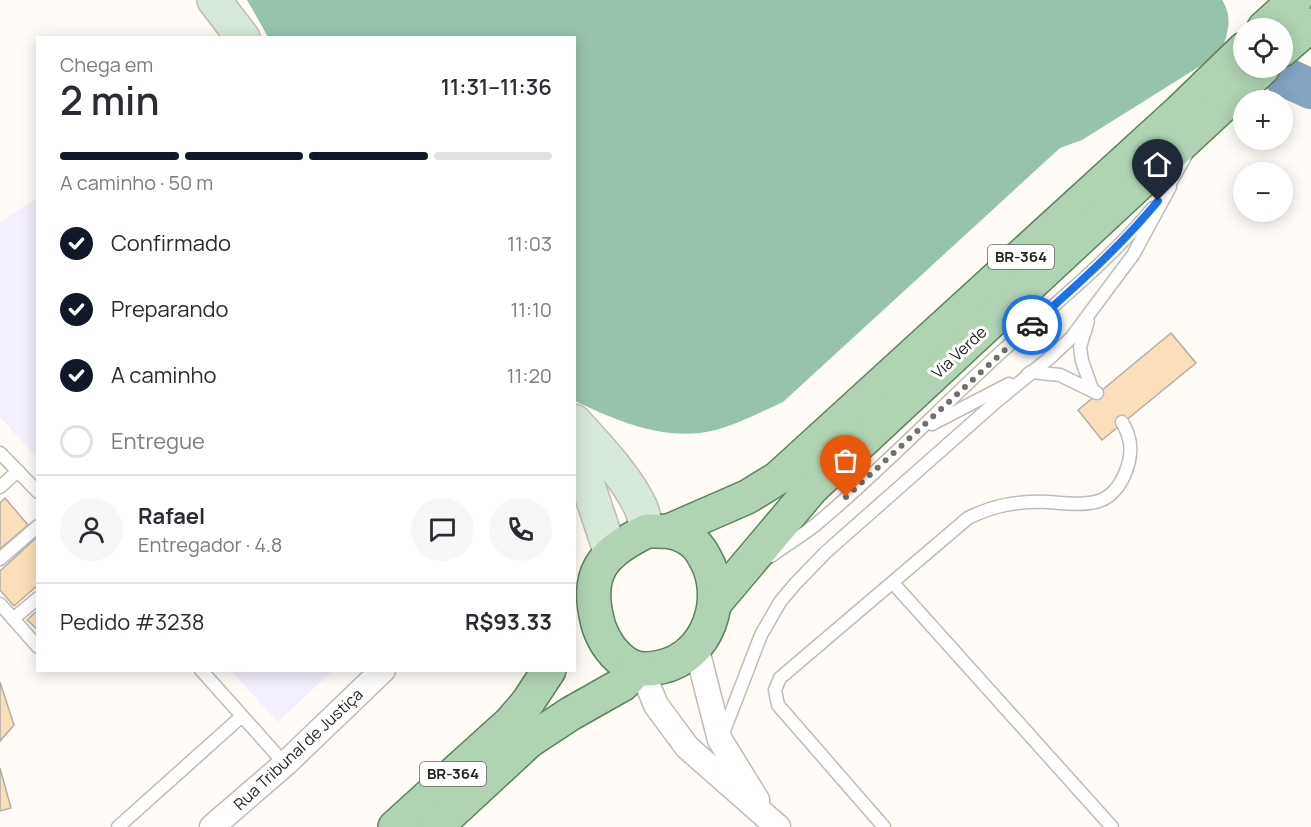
<!DOCTYPE html>
<html lang="pt">
<meta charset="utf-8">
<style>
:root{--surface:#fff;--page:#f7f7f7;--text:#2b2b33;--muted:#7c7c81;--line:#e1e1e2;--accent:#111827}
body{margin:0;font-family:Manrope,sans-serif;background:var(--page);color:var(--text);height:100vh;display:flex;flex-direction:column;font-size:22px;white-space:nowrap}
*{box-sizing:border-box;margin:0}
p{font-size:20px;color:var(--muted)}
.icon{flex:none;width:33px;height:33px;fill:none;stroke:currentColor;stroke-width:2;stroke-linecap:round;stroke-linejoin:round}
.map{position:relative;flex:1;overflow:hidden}
.sheet{position:absolute;left:36px;top:36px;width:540px;height:636px;display:flex;flex-direction:column;background:var(--surface);border-radius:0px;box-shadow:0 3px 15px #0003}
.sheet>*{flex:none}
.controls{position:absolute;left:1233px;top:18px;display:grid;gap:12px}
.controls a{display:grid;place-items:center;width:60px;height:60px;border-radius:50%;background:var(--surface);box-shadow:0 3px 15px #0003;font-size:30px}
.pin{position:absolute;display:grid;place-items:center;width:51px;height:51px;color:#fff;margin:-62px -26px;border-radius:50% 50% 50% 0;rotate:-45deg;box-shadow:0 0 6px #0007}
.pin .icon{rotate:45deg}
.courier{position:absolute;display:grid;place-items:center;width:60px;height:60px;margin:-30px;border:4px solid #1a73e8;border-radius:50%;background:#fff;color:#222;box-shadow:0 2px 8px #0007}
.headline em{font-style:normal;font-weight:600}
.headline div{display:flex;flex-direction:column-reverse}
.headline{display:flex;align-items:center;justify-content:space-between;height:102px;padding:0 24px}
h1{font-size:39px;font-weight:600;line-height:45px}
.bar{display:grid;grid-template-columns:repeat(4,1fr);gap:9px 6px;align-content:center;height:72px;padding:0 24px}
.bar i{height:8px;border-radius:4px;background:var(--line)}
.bar .active{background:var(--accent)}
.bar p{grid-column:span 4}
.line{display:flex;align-items:center;gap:15px;padding:0 24px;border-top:2px solid var(--line)}
.line div{flex:1}
.round{display:grid;place-items:center;flex:none;width:63px;height:63px;border-radius:32px;background:var(--page)}
ol{padding:0 24px;list-style:none}
li{display:flex;align-items:center;gap:18px;height:66px}
li p{margin-inline-start:auto}
li .icon{padding:6px;border-radius:50%;background:var(--accent);color:#fff;stroke-width:4}
li:last-child{color:var(--muted)}
li i{width:33px;height:33px;border:3px solid var(--line);border-radius:50%}
.map>svg:first-child{display:block}
.education{fill:#f3effc}
.forest{fill:#96c3ac}
.lines{fill:none;stroke-linecap:round;stroke-linejoin:round}
.river{stroke:#83a4c2;stroke-width:40}
.building{fill:#fbdfbb;stroke:#b1ada7;stroke-width:1.5}
.lane-casing{stroke:#c0bbb5;stroke-width:15}
.street-casing{stroke:#c0bbb5;stroke-width:27}
.secondary-casing{stroke:#c0bbb5;stroke-width:36}
.primary-casing{stroke:#5d835f;stroke-width:36}
.lane{stroke:#fff;stroke-width:12}
.street{stroke:#fff;stroke-width:24}
.secondary{stroke:#d7e9d9;stroke-width:33}
.primary{stroke:#b0d3b3;stroke-width:33}
.done{stroke:#72706c;stroke-width:6;stroke-dasharray:0 10.8}
.route{stroke:#1a73e8;stroke-width:8}
.labels{text-anchor:middle;stroke-width:6;stroke-linejoin:round;paint-order:stroke}
.shield{fill:#fff;stroke:#676664;stroke-width:1.5}
.shield-label{font-size:15px;font-weight:bold;fill:#262522}
.street-label{font-size:16px;fill:#262522;stroke:#fff}
</style>
<div class="map">
<svg width="1311" height="827" viewBox="0 0 1311 827">
<rect width="100%" height="100%" fill="#fffbf6"/>
<!-- education -->
<g class="education">
<path d="M 37,198 L 37,458 L 0,417 L 0,222 Z"/>
<path d="M 231,671 L 332,671 L 278,722 Z"/>
</g>
<!-- forest -->
<path class="forest" d="M 247,0 L 1222,0 C 1234,19 1227,33 1221,53 L 1082,140 L 1060,148 L 783,402 C 758,413 727,430 700,433 C 657,438 613,419 575,401 L 574,38 L 268,37 Z"/>
<g class="lines">
<!-- river -->
<path class="river" d="M 1283,76 L 1311,89"/>
</g>
<!-- building -->
<g class="building">
<path d="M 1171,333 L 1196,363 L 1102,440 L 1078,410 Z"/>
<path d="M 5,498 L 28,525 L 0,549 L 0,503 Z"/>
<path d="M 37,537 L 38,585 L 14,606 L 0,590 L 0,571 Z"/>
<path d="M 38,610 L 38,630 L 27,620 Z"/>
<path d="M 0,682 L 14,725 L 0,741 Z"/>
<path d="M 0,768 L 11,808 L 0,811 Z"/>
</g>
<g class="lines">
<!-- lane casing -->
<g class="lane-casing">
<g id="lane">
<path d="M 1165,192 L 1186,155"/>
<path d="M 1088,321 L 1080,347 L 1082,361 L 1092,389"/>
<path d="M 1028,374 L 1031,372 L 1060,375 L 1097,393"/>
<path d="M 932,424 L 1009,384"/>
<path d="M 0,453 L 38,492"/>
<path d="M 0,487 L 18,471"/>
<path d="M 771,556 C 787,544 805,534 820,521 C 883,468 940,408 1000,353 C 1052,306 1108,262 1153,208"/>
<path d="M 0,559 L 38,526"/>
<path d="M 893,583 L 1112,827"/>
<path d="M 0,604 L 38,647"/>
<path d="M 13,619 L 38,598"/>
<path d="M 201,670 L 285,764"/>
<path d="M 722,736 L 761,635 L 780,602 L 795,584 L 826,552 L 997,401 L 1053,355 L 1071,338 L 1133,255 L 1170,187"/>
<path d="M 118,827 L 242,716"/>
<path d="M 884,827 L 778,705 L 775,690 L 780,678 L 968,518 C 994,505 1018,501 1048,502 C 1064,503 1083,506 1099,501 C 1122,493 1136,457 1128,435 C 1127,431 1124,426 1122,422"/>
</g>
</g>
<!-- street casing -->
<g class="street-casing">
<g id="street">
<path d="M 696,646 L 720,740 L 757,800"/>
<path d="M 642,671 L 656,705 L 687,747 L 778,827"/>
<path d="M 212,827 L 285,764 L 383,670"/>
</g>
</g>
<!-- secondary casing -->
<g class="secondary-casing">
<g id="secondary">
<path d="M 214,0 L 243,38"/>
<path d="M 574,421 C 597,446 627,477 641,508 C 644,515 645,524 647,531"/>
<path d="M 574,462 L 588,485 L 611,554"/>
</g>
</g>
<!-- primary casing -->
<g class="primary-casing">
<g id="primary">
<path d="M 1264,28 L 1295,0"/>
<path d="M 1282,50 L 1311,25"/>
<path d="M 647,531 C 660,531 671,530 683,536 C 693,540 700,548 705,558 C 728,598 708,657 661,667 C 643,671 633,670 619,658 C 606,646 599,632 596,615 C 586,568 608,550 647,531 Z"/>
<path d="M 669,531 L 747,497 L 778,478 L 1180,111 L 1244,49"/>
<path d="M 715,603 L 812,488 L 1263,68"/>
<path d="M 395,827 L 511,722 L 528,702 L 549,670"/>
<path d="M 436,827 L 529,741 L 570,714 L 623,684 L 637,669"/>
</g>
</g>
<!-- lane -->
<use href="#lane" class="lane"/>
<!-- street -->
<use href="#street" class="street"/>
<!-- secondary -->
<use href="#secondary" class="secondary"/>
<!-- primary -->
<use href="#primary" class="primary"/>
</g>
<g class="lines">
<!-- done -->
<path class="done" d="M 846,497 L 1032,325"/>
<!-- route -->
<path class="route" d="M 1032,325 C 1076,286 1120,247 1158,201"/>
</g>
<g class="labels">
<!-- shield labels -->
<g class="shield">
<rect x="988" y="245" width="66" height="24" rx="4.5"/>
<rect x="420" y="762" width="66" height="24" rx="4.5"/>
</g>
<g class="shield-label">
<text x="1021" y="262">BR-364</text>
<text x="453" y="779">BR-364</text>
</g>
<!-- street labels -->
<g class="street-label">
<text transform="translate(959 352) rotate(-43)" y="6">Via Verde</text>
<text transform="translate(298 749) rotate(-43)" y="6">Rua Tribunal de Justiça</text>
</g>
</g>
</svg>
<div class="controls">
<a><svg class="icon" aria-label="locate" viewBox="0 0 24 24"><circle cx="12" cy="12" r="6"/><path d="M12 2v4M12 18v4M2 12h4M18 12h4"/></svg></a>
<a>+</a>
<a>−</a>
</div>
<div class="pin" style="left:846px;top:497px;background:#ea580c"><svg class="icon" aria-label="bag" viewBox="0 0 24 24"><path d="M5 8h14l-1 12H6zM9 8a3 3 0 0 1 6 0"/></svg></div>
<div class="pin" style="left:1158px;top:201px;background:#1f2937"><svg class="icon" aria-label="home" viewBox="0 0 24 24"><path d="M3 11l9-7 9 7M6 9v11h12V9"/></svg></div>
<div class="courier" style="left:1032px;top:325px"><svg class="icon" aria-label="car" viewBox="0 0 24 24"><path d="M5 17H2v-5l4-1 3-4h7l3 4 3 1v5h-3M9 17h6M6 11h13"/><circle cx="7" cy="17" r="2"/><circle cx="17" cy="17" r="2"/></svg></div>
<section class="sheet">
<div class="headline"><div><h1>2 min</h1><p>Chega em</p></div><em>11:31–11:36</em></div>
<div class="bar"><i class="active"></i><i class="active"></i><i class="active"></i><i></i><p>A caminho · 50 m</p></div>
<ol>
<li><svg class="icon" aria-label="check" viewBox="0 0 24 24"><path d="M5 12l5 5 9-10"/></svg>Confirmado<p>11:03</p></li>
<li><svg class="icon" aria-label="check" viewBox="0 0 24 24"><path d="M5 12l5 5 9-10"/></svg>Preparando<p>11:10</p></li>
<li><svg class="icon" aria-label="check" viewBox="0 0 24 24"><path d="M5 12l5 5 9-10"/></svg>A caminho<p>11:20</p></li>
<li><i></i>Entregue</li>
</ol>
<div class="line" style="height:108px"><a class="round"><svg class="icon" aria-label="person" viewBox="0 0 24 24"><circle cx="12" cy="8" r="4"/><path d="M4 21q1-7 8-7t8 7"/></svg></a><div><b>Rafael</b><p>Entregador · 4.8</p></div><a class="round"><svg class="icon" aria-label="chat" viewBox="0 0 24 24"><path d="M4 5h16v11H9l-5 4z"/></svg></a><a class="round"><svg class="icon" aria-label="phone" viewBox="0 0 24 24"><path d="M5 4h4l2 5-3 2q2 4 5 5l2-3 5 2v4C11 20 4 13 5 4z"/></svg></a></div>
<div class="line" style="height:78px"><div>Pedido #3238</div><b>R$93.33</b></div>
</section>
</div>
